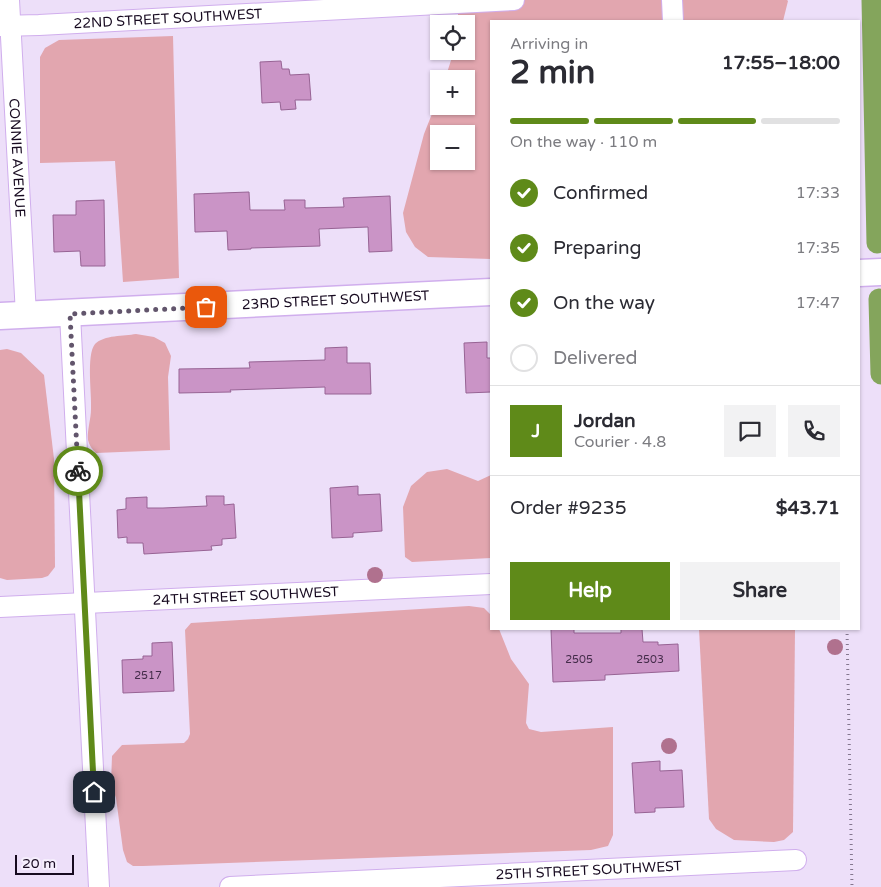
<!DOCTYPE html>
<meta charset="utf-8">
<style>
:root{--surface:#fff;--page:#f2f2f3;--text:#2b2b33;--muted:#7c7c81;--line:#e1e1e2;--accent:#5f8a19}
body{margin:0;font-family:"Varela Round",sans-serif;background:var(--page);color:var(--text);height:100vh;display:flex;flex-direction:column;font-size:19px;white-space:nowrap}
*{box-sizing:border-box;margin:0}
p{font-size:16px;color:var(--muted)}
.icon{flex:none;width:28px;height:28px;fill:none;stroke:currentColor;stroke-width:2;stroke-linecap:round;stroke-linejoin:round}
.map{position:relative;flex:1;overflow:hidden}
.side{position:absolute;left:490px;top:20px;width:370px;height:610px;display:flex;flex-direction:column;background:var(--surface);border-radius:0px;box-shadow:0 1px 4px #0004}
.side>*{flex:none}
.controls{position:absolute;left:430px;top:15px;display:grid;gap:10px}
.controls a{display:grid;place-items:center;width:45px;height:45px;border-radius:0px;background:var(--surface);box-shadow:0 1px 4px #0004;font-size:25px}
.scale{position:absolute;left:15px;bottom:12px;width:59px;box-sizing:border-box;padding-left:5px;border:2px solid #170a20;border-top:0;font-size:14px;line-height:18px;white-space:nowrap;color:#170a20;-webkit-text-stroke:4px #f6effd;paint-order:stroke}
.pin{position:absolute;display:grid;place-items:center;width:42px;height:42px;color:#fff;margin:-21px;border-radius:10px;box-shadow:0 2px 8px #0006}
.courier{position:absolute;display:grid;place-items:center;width:50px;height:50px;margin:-25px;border:4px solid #5f8a19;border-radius:50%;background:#fff;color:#222;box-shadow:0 1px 6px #0007}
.headline em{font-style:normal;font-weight:700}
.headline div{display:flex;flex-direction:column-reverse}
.headline{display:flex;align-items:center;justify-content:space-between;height:85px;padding:0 20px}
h1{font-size:32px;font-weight:700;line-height:38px}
.bar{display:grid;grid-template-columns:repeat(4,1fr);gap:8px 5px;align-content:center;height:60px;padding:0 20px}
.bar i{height:6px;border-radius:4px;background:var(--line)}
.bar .current{background:var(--accent)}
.bar p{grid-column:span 4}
.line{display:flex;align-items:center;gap:12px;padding:0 20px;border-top:1px solid var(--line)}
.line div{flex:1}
.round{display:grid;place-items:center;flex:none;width:52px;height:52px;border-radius:0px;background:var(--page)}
ol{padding:0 20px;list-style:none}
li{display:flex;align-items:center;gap:15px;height:55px}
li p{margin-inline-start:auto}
li .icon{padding:5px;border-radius:50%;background:var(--accent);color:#fff;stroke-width:4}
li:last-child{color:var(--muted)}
li i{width:28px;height:28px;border:2px solid var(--line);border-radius:50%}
.cta{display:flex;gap:10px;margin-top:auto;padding:10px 20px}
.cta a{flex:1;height:58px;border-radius:0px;background:var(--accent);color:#fff;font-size:20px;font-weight:700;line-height:58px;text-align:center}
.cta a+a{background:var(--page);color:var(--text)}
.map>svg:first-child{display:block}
.green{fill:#e2a6af;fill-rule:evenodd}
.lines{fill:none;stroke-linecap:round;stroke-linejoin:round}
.canal{stroke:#84a55c;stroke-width:21}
.building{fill:#ca94c6;stroke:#976394}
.minor-casing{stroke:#d0aeed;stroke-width:22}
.tertiary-casing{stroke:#d0aeed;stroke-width:29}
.path{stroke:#84778f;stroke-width:3;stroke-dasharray:1 4;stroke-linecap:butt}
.minor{stroke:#fff;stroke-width:20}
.tertiary{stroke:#fff;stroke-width:26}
.tree{fill:#b0718e}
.done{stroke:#62556c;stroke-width:5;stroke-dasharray:0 9}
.route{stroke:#5f8a19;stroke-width:6}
.labels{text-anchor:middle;stroke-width:5;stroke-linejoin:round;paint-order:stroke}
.number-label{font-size:11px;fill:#442c4a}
.street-label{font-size:14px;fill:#170a20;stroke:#f6effd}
</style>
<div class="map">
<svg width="881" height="887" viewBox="0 0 881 887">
<rect width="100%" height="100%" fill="#eddff9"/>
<!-- green -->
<g class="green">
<path d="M 461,0 L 787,0 L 788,1 L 783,21 L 491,21 L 491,259 L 428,257 L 415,247 L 406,232 L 403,213 L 424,134 L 439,96 L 439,106 L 466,106 L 466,79 L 445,79 L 454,51 L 466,51 L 466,24 L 458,24 L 458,12 ZM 439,134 L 466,134 L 466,161 L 439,161 Z"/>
<path d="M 173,36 L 179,278 L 123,282 L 115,161 L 40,163 L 40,57 L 45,48 L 59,40 Z"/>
<path d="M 136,334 L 154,337 L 165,343 L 171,356 L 168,377 L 170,450 L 96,453 C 92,449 89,445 88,440 C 87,430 91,419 91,409 C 92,394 86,355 95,344 C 104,335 124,336 136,334 Z"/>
<path d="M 7,349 L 21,353 L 44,375 L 54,459 L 55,567 L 48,576 L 42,578 L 7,580 L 0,578 L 0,350 Z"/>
<path d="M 447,469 L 478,481 L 491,475 L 491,558 L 412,562 L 405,557 L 403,507 L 411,486 L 427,472 Z"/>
<path d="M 469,606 L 484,608 L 491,615 L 491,629 L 499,629 L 511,659 L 529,684 L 526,723 L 529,729 L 541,732 L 613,727 L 613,835 L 608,846 L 591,850 L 143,866 L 133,866 L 127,862 L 123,850 L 116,798 L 111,783 L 112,756 L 122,745 L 184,743 L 188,739 L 190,734 L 185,630 L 191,623 Z"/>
<path d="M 699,629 L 795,629 L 793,832 L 784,840 L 774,842 L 734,840 L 716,829 L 709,819 Z"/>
</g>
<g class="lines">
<!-- canal -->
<g class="canal">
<path d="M 872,0 L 877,243"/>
<path d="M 879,299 L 881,374"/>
</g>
</g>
<!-- building -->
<g class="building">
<path d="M 281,61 L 282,69 L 289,69 L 290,75 L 309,74 L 311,100 L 295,100 L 296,109 L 281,110 L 280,102 L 262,103 L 260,62 Z"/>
<path d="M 249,192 L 250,210 L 285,210 L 284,200 L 305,200 L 305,208 L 344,207 L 343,198 L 390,196 L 392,251 L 369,252 L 368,227 L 319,229 L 320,246 L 251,248 L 251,249 L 228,250 L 227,231 L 195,232 L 194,194 Z"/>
<path d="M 104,200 L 105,266 L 81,266 L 80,251 L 54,252 L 53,215 L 76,215 L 76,201 Z"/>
<path d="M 487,342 L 487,358 L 491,358 L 491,392 L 466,393 L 464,343 Z"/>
<path d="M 347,347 L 347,363 L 370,363 L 371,394 L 325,394 L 325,387 L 230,390 L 231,392 L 179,393 L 179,369 L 250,368 L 249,362 L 325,360 L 325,348 Z"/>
<path d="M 358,486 L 358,495 L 380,494 L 382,531 L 353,533 L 353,537 L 332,538 L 330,488 Z"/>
<path d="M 206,496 L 224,496 L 224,505 L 234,504 L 236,538 L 222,539 L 222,545 L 211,546 L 212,550 L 144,554 L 143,543 L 127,543 L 127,537 L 118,538 L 117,510 L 126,509 L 126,498 L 147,497 L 147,508 L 163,508 L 207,506 Z"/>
<path d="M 551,629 L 574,629 L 574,633 L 621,633 L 621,629 L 642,629 L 643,642 L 658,642 L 658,645 L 678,644 L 679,671 L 605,675 L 605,680 L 553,682 Z"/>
<path d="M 172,642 L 174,691 L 123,693 L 122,660 L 143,659 L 143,656 L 152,656 L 152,643 Z"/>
<path d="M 660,761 L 660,771 L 682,770 L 684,807 L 655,808 L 655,812 L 635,813 L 632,763 Z"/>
</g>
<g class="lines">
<!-- minor casing -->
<g class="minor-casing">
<g id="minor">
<path id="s1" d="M 9,0 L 26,315"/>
<path d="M 672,0 L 673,21"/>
<path id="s2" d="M 0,26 L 39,25 L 514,0"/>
<path d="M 70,314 L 99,887"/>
<path id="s3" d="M 0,607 L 491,584"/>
<path id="s4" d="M 230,887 L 796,860"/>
</g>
</g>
<!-- tertiary casing -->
<g class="tertiary-casing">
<g id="tertiary">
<path d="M 859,273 L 881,272"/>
<path id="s5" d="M 0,316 L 491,292"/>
</g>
</g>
<!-- path -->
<path class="path" d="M 847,629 L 852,887"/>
<!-- minor -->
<use href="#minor" class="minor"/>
<!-- tertiary -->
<use href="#tertiary" class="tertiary"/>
</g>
<!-- trees -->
<g class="tree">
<circle cx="375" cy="575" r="8"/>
<circle cx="835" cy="647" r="8"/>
<circle cx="669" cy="746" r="8"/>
</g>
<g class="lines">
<!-- done -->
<path class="done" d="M 78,471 L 70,314 L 206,307"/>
<!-- route -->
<path class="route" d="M 78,471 L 94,792"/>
</g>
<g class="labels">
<!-- number labels -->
<g class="number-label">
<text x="579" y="663">2505</text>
<text x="650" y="663">2503</text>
<text x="148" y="679">2517</text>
</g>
<!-- street labels -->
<g class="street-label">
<text dy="5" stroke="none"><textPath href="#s2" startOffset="168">22ND STREET SOUTHWEST</textPath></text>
<text dy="5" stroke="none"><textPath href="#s1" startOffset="158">CONNIE AVENUE</textPath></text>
<text dy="5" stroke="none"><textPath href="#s5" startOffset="336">23RD STREET SOUTHWEST</textPath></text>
<text dy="5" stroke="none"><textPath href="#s3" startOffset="246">24TH STREET SOUTHWEST</textPath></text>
<text dy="5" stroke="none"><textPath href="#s4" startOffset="359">25TH STREET SOUTHWEST</textPath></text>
</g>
</g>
</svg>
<div class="controls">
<a><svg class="icon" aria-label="locate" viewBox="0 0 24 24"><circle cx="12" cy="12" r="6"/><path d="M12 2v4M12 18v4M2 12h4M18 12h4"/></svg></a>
<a>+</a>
<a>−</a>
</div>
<div class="scale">20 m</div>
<div class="pin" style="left:206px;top:307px;background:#ea580c"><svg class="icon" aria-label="bag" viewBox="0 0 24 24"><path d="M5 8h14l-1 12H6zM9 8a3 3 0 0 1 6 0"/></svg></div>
<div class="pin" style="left:94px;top:792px;background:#1f2937"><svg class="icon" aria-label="home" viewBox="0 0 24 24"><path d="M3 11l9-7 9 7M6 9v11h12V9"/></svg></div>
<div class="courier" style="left:78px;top:471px"><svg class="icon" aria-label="bike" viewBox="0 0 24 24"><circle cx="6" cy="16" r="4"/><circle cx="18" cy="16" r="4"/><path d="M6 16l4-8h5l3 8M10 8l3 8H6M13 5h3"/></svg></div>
<section class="side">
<div class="headline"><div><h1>2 min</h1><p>Arriving in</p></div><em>17:55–18:00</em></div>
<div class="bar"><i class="current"></i><i class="current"></i><i class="current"></i><i></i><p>On the way · 110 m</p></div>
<ol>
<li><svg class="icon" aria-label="check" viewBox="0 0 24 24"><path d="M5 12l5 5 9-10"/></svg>Confirmed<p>17:33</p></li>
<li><svg class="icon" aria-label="check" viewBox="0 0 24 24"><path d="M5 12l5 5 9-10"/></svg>Preparing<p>17:35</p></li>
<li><svg class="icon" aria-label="check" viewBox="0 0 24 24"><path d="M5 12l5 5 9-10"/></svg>On the way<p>17:47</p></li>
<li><i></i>Delivered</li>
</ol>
<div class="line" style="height:90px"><b class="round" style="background:var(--accent);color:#fff">J</b><div><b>Jordan</b><p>Courier · 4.8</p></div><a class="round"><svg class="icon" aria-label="chat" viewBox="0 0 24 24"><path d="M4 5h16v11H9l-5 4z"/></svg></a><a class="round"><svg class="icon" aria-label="phone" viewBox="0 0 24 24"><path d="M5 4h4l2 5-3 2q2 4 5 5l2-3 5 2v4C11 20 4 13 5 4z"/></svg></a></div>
<div class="line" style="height:65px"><div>Order #9235</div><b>$43.71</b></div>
<div class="cta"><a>Help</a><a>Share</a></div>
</section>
</div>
